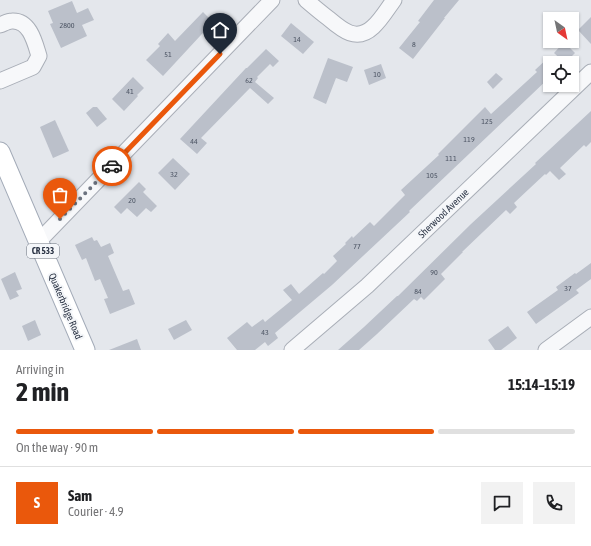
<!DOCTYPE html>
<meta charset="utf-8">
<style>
:root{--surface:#fff;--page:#f2f2f2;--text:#202124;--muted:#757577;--line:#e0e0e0;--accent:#ea580c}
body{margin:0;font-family:"Asap Condensed",sans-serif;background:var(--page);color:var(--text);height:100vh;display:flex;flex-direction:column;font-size:15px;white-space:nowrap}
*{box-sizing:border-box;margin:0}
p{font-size:13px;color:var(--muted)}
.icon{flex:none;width:22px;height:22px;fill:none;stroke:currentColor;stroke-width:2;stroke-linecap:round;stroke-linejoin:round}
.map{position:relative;height:350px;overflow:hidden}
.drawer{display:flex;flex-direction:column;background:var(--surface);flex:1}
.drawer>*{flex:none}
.needle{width:26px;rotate:147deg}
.tools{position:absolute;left:543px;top:12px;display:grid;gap:8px}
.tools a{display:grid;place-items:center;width:36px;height:36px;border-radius:0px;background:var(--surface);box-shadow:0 1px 3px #0004;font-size:20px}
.pin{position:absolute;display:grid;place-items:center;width:34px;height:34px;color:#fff;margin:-41px -17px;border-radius:50% 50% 50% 0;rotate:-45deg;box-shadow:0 0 4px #0007}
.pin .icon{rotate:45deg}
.courier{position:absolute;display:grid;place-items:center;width:40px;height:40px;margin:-20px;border:3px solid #ea580c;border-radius:50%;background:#fff;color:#222;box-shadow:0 1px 5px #0007}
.summary em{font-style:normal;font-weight:700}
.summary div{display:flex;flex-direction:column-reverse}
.summary{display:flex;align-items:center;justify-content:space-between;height:68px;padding:0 16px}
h1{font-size:26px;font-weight:700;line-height:30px}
.bar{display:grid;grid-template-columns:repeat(4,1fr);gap:6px 4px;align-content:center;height:48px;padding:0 16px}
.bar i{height:5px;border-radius:3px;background:var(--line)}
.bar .active{background:var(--accent)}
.bar p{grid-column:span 4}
.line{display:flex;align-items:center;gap:10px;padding:0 16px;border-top:1px solid var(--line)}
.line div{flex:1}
.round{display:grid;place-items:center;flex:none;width:42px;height:42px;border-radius:0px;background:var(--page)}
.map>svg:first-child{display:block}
.building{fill:#bbc0ca}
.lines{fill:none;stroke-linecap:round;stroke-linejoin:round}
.minor-casing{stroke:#a9aeb7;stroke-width:17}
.major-casing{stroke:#a3abb8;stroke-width:21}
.minor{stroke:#f7f8fa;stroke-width:15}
.major{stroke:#fff;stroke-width:19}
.done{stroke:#6c737f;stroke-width:4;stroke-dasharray:0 7.2}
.route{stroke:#ea580c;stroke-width:5}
.labels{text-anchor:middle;stroke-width:4;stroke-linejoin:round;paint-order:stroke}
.number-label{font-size:8px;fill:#4f5766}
.shield{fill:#f4f6f9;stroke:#676e7b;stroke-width:1}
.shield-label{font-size:9px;font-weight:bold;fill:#2b3445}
.street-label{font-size:10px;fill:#2b3445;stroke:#f4f6f9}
</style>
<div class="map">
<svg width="591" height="350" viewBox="0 0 591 350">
<rect width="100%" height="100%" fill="#e4e7ec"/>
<!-- building -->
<g class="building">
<path d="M 434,0 L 459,0 L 444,18 L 445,18 L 413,59 L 399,48 L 420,22 L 418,21 Z"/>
<path d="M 72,1 L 77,13 L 88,8 L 94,20 L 82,25 L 87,36 L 61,48 L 50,24 L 53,23 L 48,11 Z"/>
<path d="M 203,12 L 213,22 L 163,76 L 146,60 L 160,46 L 158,44 L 168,33 L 175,41 Z"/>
<path d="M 591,17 L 591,44 L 578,30 Z"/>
<path d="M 291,23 L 314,42 L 303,54 L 281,36 Z"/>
<path d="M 564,42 L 575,53 L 565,63 L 554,53 Z"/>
<path d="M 266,49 L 279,61 L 273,67 L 270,64 L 257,77 L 258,78 L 255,82 L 274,98 L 268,104 L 250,88 L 201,138 L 207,143 L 197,154 L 180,139 L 246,68 L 247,68 Z"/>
<path d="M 550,56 L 550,77 L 409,211 L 410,212 L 332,285 L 275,333 L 278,338 L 268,346 L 265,342 L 255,350 L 237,350 L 227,338 L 247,322 L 252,327 L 263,319 L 265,322 L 292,300 L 283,290 L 291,284 L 299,294 L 323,273 L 324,274 L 337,261 L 333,256 L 346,244 L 345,243 L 352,236 L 353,238 L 370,222 L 374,226 L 405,195 L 401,190 L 439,155 L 438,154 L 485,107 L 491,114 L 537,72 L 535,70 Z"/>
<path d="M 328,58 L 353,67 L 347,82 L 336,78 L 326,104 L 313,98 Z"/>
<path d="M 381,64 L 386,78 L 369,85 L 364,70 Z"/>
<path d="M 496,73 L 503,79 L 493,89 L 487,82 Z"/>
<path d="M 133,77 L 144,88 L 137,95 L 138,96 L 124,111 L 112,99 Z"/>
<path d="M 93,107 L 97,107 L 107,119 L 97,127 L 86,113 Z"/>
<path d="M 591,111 L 591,142 L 586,147 L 584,145 L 560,168 L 566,174 L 559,180 L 550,171 L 546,175 L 545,174 L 514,203 L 517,207 L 510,214 L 506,210 L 462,252 L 463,252 L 441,274 L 445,279 L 424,300 L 421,297 L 417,301 L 414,299 L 377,334 L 359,350 L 338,350 L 364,327 L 397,296 L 398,296 L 471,224 L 536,164 L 535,163 Z"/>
<path d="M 55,120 L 69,151 L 53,158 L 40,127 Z"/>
<path d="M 173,158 L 190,174 L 175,190 L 158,173 Z"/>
<path d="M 139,182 L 146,189 L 143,192 L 157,206 L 151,212 L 146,208 L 137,217 L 127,208 L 121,214 L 114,207 Z"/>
<path d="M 92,237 L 94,241 L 97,240 L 101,247 L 110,243 L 114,253 L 108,256 L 123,291 L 129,289 L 135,304 L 110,314 L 104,299 L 108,298 L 100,279 L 95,281 L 86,258 L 82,260 L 75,245 Z"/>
<path d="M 591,263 L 591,279 L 576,290 L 579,293 L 536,324 L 527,312 L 558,290 L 556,287 L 575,273 L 576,274 Z"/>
<path d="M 15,272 L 22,289 L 16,291 L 19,296 L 10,300 L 1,279 Z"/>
<path d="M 35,320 L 41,335 L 28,341 L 22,326 Z"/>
<path d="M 186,320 L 192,330 L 174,340 L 168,329 Z"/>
<path d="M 508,326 L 517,338 L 501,350 L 495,350 L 488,340 Z"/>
<path d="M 137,339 L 141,350 L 109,350 Z"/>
</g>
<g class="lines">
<!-- minor casing -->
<g class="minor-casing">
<g id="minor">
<path d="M 306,0 C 313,6 320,12 328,18 C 341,29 356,43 373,27 C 381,20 388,8 394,0"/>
<path d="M 0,25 C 3,24 8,21 12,21 C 30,20 35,43 39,56 L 33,67 L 0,81"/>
<path d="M 38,242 L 272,0"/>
<path d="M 292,350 L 367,286 L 591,72"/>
<path d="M 546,350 L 591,317"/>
</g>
</g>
<!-- major casing -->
<g class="major-casing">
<path id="major" d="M 0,152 L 85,350"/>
</g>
<!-- minor -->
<use href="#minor" class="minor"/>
<!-- major -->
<use href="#major" class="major"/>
</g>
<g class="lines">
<!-- done -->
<path class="done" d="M 60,219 L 112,166"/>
<!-- route -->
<path class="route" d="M 112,166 L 220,54"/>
</g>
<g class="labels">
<!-- number labels -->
<g class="number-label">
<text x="67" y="28">2800</text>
<text x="297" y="42">14</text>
<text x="414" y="47">8</text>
<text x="168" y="57">51</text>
<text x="377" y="77">10</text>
<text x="249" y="83">62</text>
<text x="130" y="94">41</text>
<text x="487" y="124">125</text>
<text x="469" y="142">119</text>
<text x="194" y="144">44</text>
<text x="451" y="161">111</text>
<text x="174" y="177">32</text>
<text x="432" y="178">105</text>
<text x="132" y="203">20</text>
<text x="357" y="249">77</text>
<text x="434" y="275">90</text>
<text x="568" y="291">37</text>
<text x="418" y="294">84</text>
<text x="265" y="335">43</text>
</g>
<!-- shield labels -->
<rect class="shield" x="27" y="244" width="32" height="14" rx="3"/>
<g class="shield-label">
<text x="43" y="254">CR 533</text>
</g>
<!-- street labels -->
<g class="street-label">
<text transform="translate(443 213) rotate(-44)" y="4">Sherwood Avenue</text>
<text transform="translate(66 306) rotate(67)" y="4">Quakerbridge Road</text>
</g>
</g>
</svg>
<div class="tools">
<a><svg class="needle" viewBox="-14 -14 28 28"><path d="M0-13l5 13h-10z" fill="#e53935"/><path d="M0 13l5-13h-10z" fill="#757577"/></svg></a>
<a><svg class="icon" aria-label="locate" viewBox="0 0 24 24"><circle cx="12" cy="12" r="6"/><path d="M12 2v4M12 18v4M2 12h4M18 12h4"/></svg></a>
</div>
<div class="pin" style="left:60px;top:219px;background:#ea580c"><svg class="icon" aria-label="bag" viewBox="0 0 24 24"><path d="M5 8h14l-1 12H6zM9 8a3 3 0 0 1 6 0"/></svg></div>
<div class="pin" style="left:220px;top:54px;background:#1f2937"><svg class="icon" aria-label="home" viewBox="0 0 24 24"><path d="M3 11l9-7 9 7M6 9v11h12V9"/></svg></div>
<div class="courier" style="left:112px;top:166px"><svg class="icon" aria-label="car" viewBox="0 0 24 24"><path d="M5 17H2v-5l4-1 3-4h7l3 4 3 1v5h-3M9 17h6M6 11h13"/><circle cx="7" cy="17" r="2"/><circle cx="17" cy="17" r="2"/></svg></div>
</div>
<section class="drawer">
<div class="summary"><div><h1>2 min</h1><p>Arriving in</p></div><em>15:14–15:19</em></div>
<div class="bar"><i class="active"></i><i class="active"></i><i class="active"></i><i></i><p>On the way · 90 m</p></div>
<div class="line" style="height:72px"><b class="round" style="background:var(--accent);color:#fff">S</b><div><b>Sam</b><p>Courier · 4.9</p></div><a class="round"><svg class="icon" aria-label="chat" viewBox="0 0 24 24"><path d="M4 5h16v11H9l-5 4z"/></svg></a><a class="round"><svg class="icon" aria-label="phone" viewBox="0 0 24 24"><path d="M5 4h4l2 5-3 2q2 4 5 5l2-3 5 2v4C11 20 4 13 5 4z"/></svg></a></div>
</section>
